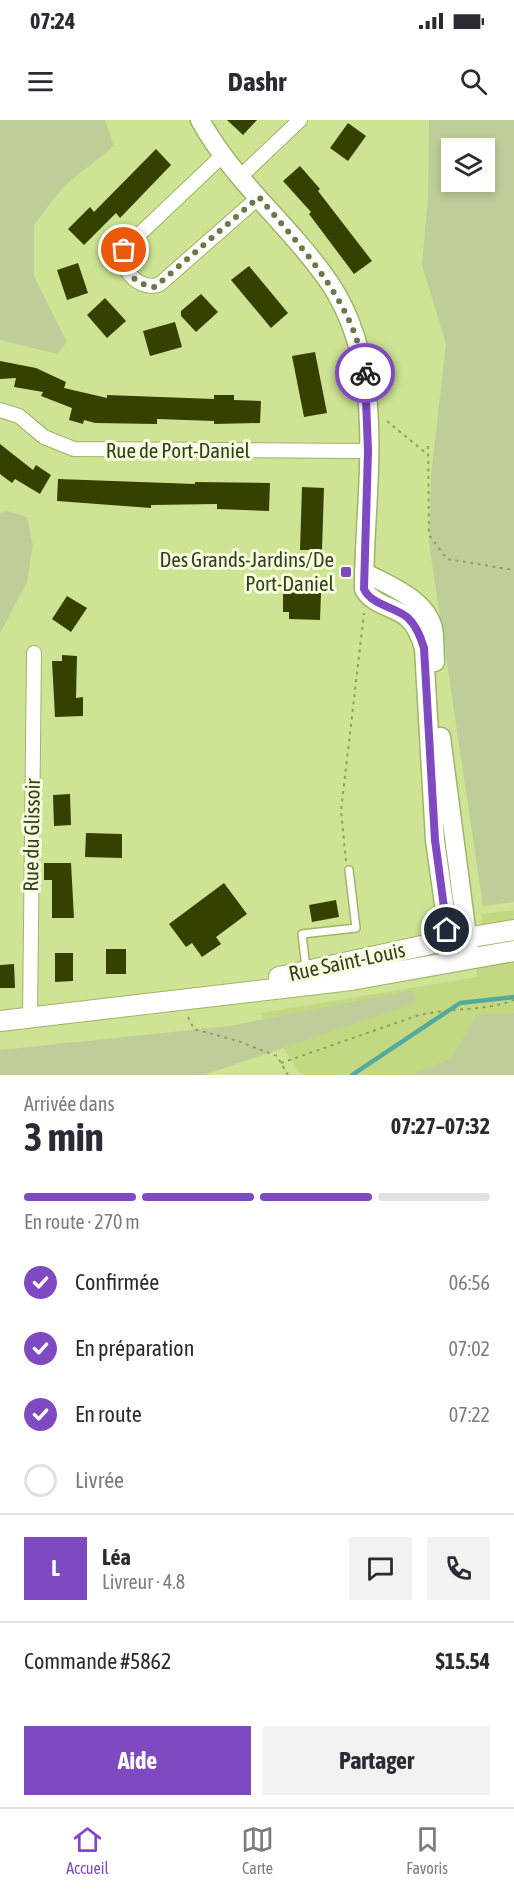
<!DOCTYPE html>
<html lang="fr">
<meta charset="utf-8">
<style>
:root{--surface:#fff;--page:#f2f2f3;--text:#2b2b33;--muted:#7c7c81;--line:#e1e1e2;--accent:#7f49c1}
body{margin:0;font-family:"Asap Condensed",sans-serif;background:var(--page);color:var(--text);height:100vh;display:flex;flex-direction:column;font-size:22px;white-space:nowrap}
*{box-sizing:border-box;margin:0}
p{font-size:20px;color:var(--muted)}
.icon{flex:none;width:33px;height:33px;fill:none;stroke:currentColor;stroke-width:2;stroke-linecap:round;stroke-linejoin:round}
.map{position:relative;height:955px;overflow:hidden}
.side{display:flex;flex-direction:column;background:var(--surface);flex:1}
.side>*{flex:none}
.controls{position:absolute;left:441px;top:18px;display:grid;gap:12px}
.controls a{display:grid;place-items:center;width:54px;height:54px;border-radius:0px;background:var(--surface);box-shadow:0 3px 9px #0003;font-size:30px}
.pin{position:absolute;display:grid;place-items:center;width:51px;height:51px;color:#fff;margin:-26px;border:3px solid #fff;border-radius:50%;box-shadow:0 2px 6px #0007}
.courier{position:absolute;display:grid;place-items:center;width:60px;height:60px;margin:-30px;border:4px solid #7f49c1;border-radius:50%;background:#fff;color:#222;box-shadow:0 2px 8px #0007}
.headline em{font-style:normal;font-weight:700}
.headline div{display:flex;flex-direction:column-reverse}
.headline{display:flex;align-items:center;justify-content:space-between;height:102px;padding:0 24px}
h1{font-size:39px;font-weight:700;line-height:45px}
.bar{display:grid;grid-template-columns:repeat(4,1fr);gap:9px 6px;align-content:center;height:72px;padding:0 24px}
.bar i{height:8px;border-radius:4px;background:var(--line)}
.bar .current{background:var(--accent)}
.bar p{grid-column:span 4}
.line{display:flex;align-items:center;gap:15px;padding:0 24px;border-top:2px solid var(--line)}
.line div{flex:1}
.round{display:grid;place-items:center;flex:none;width:63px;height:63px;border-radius:0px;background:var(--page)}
ol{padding:0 24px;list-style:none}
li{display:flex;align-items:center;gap:18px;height:66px}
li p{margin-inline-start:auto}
li .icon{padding:6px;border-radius:50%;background:var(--accent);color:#fff;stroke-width:4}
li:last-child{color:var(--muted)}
li i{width:33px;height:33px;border:3px solid var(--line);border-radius:50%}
.primary-button{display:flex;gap:12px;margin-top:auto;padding:12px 24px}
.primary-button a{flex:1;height:69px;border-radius:0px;background:var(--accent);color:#fff;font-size:24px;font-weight:700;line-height:69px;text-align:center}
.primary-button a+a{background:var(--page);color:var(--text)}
.status{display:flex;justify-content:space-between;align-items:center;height:42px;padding:0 30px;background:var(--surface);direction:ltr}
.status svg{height:16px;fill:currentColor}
header{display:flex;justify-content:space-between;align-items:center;height:78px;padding:0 24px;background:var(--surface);font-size:27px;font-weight:700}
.dock{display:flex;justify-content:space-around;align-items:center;height:84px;border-top:2px solid var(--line);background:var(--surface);font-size:16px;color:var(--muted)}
.dock a{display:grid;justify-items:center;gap:3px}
.dock .current{color:var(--accent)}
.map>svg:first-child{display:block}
.built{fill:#c2d982}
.green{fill:#bfce99;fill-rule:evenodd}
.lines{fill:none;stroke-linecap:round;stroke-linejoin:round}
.stream{stroke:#53aa9c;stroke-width:4.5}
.building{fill:#354100}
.service-casing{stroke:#9fb466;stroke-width:10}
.minor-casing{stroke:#9fb466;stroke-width:16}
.tertiary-casing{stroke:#9fb466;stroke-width:21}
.secondary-casing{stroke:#9fb466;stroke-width:22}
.path{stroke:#8e9f62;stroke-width:2;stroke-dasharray:3 4.5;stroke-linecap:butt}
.service{stroke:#fff;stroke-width:7}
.minor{stroke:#fff;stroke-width:14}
.tertiary{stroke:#fff;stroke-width:18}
.secondary{stroke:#fff;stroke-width:20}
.done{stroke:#6b7847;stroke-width:6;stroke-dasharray:0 10.8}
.route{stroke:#7f49c1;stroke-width:8}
.poi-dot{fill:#7f49c1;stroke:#f5ffdf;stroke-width:2}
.labels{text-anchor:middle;stroke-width:6;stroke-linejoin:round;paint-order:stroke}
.street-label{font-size:21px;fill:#353e1d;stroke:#f5ffdf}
.poi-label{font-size:21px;fill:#353e1d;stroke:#f5ffdf;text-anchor:end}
</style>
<div class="status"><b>07:24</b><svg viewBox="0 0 49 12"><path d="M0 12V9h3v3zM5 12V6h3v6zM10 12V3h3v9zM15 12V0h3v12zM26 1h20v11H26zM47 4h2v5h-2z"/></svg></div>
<header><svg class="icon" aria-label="menu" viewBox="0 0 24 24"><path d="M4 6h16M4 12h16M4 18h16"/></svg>Dashr<svg class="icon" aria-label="search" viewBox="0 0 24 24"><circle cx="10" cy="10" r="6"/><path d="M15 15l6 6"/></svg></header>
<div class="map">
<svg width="514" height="955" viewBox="0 0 514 955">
<rect width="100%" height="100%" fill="#cee494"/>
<!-- built -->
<path class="built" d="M 514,790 L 514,955 L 301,955 L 260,893 L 476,857 L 482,794 Z"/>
<!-- green -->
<g class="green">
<path d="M 0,0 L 105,0 L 114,26 L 64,66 L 34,105 L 34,156 L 67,222 L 57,234 L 0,220 Z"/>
<path d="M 429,0 L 514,0 L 514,782 L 483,786 L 429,423 L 431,355 L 446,224 L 422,145 L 428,76 ZM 452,28 L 484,28 L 484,62 L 452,62 Z"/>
<path d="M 8,391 L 27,397 L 33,425 L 27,462 L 0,513 L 0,393 Z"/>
<path d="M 413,870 L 416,883 L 204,955 L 0,955 L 0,930 L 229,906 Z"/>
<path d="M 514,893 L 514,955 L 412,955 L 451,938 L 477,895 Z"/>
</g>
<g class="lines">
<!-- stream -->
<path class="stream" d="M 352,955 L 460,883 L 514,877"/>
</g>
<!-- building -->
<g class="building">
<path d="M 227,0 L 257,0 L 243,15 Z"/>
<path d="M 348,3 L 366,16 L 348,41 L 330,28 Z"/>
<path d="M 156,29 L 171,45 L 120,98 L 116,93 L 84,125 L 68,109 L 90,87 L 94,92 Z"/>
<path d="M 300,46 L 320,69 L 318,71 L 372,141 L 354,154 L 309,94 L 311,92 L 283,61 Z"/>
<path d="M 78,143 L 88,173 L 67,180 L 57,150 Z"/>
<path d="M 249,146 L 288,193 L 271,208 L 231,160 Z"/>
<path d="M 201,174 L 218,192 L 196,212 L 181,196 L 181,191 Z"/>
<path d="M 105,178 L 126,201 L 107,218 L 87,195 Z"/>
<path d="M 175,202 L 182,227 L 150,236 L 143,211 Z"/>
<path d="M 315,232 L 327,293 L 304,297 L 292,236 Z"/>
<path d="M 0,241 L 36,248 L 66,262 L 64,268 L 107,278 L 107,275 L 214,279 L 214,275 L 234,275 L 234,280 L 261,281 L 260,303 L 214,304 L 214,301 L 157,299 L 157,304 L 95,303 L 84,300 L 83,304 L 69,300 L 72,288 L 41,276 L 43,272 L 14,267 L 16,258 L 0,259 Z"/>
<path d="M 0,324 L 33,350 L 36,345 L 51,355 L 40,374 L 15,359 L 12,363 L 0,354 Z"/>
<path d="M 58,359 L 195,364 L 195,362 L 270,363 L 269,391 L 217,389 L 217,384 L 151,385 L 151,388 L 57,381 Z"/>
<path d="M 302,367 L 324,368 L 322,430 L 300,430 Z"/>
<path d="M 283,472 L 321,473 L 320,500 L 289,499 L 289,492 L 283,492 Z"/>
<path d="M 67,476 L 87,488 L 71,512 L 52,499 Z"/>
<path d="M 62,535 L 77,536 L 76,578 L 83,577 L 83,596 L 55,597 L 52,541 L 62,541 Z"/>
<path d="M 70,674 L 71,705 L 54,706 L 53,675 Z"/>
<path d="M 86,713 L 122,714 L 122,738 L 85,737 Z"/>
<path d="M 44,743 L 71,743 L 74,798 L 52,798 L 52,760 L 44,760 Z"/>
<path d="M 224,763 L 247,794 L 216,817 L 221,824 L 202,837 L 192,823 L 186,827 L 169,804 Z"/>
<path d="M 336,780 L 339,797 L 312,802 L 309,785 Z"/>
<rect x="106" y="829" width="20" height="25"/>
<path d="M 55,833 L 73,833 L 73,861 L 55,862 Z"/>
<path d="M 14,844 L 15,868 L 0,868 L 0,845 Z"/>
</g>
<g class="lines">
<!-- service casing -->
<g class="service-casing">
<path id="service" d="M 306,848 L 302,814 L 356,808 L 349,750"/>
</g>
<!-- minor casing -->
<g class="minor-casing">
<g id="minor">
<path d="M 223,35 L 128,125 C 112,147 142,173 160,164 L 259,77"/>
<path d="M 241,56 L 300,0"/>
<path d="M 0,290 L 19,296 L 44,317 L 74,329 L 368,331"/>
<path d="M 30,898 L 34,533"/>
</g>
</g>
<!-- tertiary casing -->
<g class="tertiary-casing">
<g id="tertiary">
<path d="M 200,0 C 234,62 292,107 331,165 C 389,254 364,369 364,469 C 372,485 396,487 408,498 C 417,506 421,518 424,528 L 435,720 L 452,841"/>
<path d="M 364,452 C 389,466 425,478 433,508 C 435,519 434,531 435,542"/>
<path d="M 441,617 L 469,831"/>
</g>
</g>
<!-- secondary casing -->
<g class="secondary-casing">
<g id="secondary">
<path d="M 279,857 L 431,824 L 514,810"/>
<path d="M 0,901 L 351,860 L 514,831"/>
</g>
</g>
<!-- path -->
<g class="path">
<path d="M 387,301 L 427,334"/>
<path d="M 428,326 L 429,415 L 447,439 L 514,450"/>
<path d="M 346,741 L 341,691 L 364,493"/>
<path d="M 188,897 L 194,909 L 238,921 L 277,936 L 288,955"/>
<path d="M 281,943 L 416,896 C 449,887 483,892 514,880"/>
</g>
<!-- service -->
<use href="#service" class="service"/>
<!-- minor -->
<use href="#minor" class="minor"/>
<!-- tertiary -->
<use href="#tertiary" class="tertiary"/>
<!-- secondary -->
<use href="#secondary" class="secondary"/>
</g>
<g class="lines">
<!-- done -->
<path class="done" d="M 124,130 C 118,148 137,166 155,167 L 259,77 C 303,130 354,181 365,253"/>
<!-- route -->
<path class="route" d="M 365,253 L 368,331 L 364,469 C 371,485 396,487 408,498 C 417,506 421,518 424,528 L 435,720 L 447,810"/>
</g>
<!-- markers -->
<rect class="poi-dot" x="340" y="446" width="12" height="12" rx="3"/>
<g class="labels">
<!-- street labels -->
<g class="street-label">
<text x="178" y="338">Rue de Port-Daniel</text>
<text transform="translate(32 715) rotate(-89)" y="7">Rue du Glissoir</text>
<text transform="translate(347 842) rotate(-12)" y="7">Rue Saint-Louis</text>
</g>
<!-- poi labels -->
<g class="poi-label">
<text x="334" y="447">Des Grands-Jardins/De<tspan x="334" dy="24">Port-Daniel</tspan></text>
</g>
</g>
</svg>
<div class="controls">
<a><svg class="icon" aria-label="layers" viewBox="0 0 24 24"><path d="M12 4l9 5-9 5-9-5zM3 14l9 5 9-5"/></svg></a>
</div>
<div class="pin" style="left:124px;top:130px;background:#ea580c"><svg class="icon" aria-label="bag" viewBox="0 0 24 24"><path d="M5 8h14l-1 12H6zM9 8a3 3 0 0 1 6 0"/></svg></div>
<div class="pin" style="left:447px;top:810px;background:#1f2937"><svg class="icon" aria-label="home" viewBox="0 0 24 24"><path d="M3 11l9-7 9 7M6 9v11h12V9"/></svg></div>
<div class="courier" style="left:365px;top:253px"><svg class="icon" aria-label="bike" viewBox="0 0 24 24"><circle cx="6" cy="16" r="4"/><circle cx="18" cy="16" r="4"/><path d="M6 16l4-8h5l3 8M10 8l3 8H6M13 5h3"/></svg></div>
</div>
<section class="side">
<div class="headline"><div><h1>3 min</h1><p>Arrivée dans</p></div><em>07:27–07:32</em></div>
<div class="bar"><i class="current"></i><i class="current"></i><i class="current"></i><i></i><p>En route · 270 m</p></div>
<ol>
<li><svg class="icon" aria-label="check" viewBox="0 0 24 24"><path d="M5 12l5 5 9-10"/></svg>Confirmée<p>06:56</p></li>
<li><svg class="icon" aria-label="check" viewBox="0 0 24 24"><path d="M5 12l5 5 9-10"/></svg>En préparation<p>07:02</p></li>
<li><svg class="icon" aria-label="check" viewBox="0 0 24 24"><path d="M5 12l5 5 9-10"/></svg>En route<p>07:22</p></li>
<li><i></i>Livrée</li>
</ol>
<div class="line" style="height:108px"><b class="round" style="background:var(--accent);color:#fff">L</b><div><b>Léa</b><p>Livreur · 4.8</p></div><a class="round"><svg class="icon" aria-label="chat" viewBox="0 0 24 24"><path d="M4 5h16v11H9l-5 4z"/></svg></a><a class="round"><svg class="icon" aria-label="phone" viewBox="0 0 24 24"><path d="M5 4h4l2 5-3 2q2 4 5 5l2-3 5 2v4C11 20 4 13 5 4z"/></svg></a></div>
<div class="line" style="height:78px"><div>Commande #5862</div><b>$15.54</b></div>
<div class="primary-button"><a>Aide</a><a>Partager</a></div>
</section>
<nav class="dock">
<a class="current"><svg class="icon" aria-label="home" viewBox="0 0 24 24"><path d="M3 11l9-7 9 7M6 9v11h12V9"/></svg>Accueil</a>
<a><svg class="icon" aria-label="map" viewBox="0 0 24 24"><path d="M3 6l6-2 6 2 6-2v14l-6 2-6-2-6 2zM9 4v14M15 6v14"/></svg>Carte</a>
<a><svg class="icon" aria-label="saved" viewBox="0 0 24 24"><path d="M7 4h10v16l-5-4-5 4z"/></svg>Favoris</a>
</nav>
